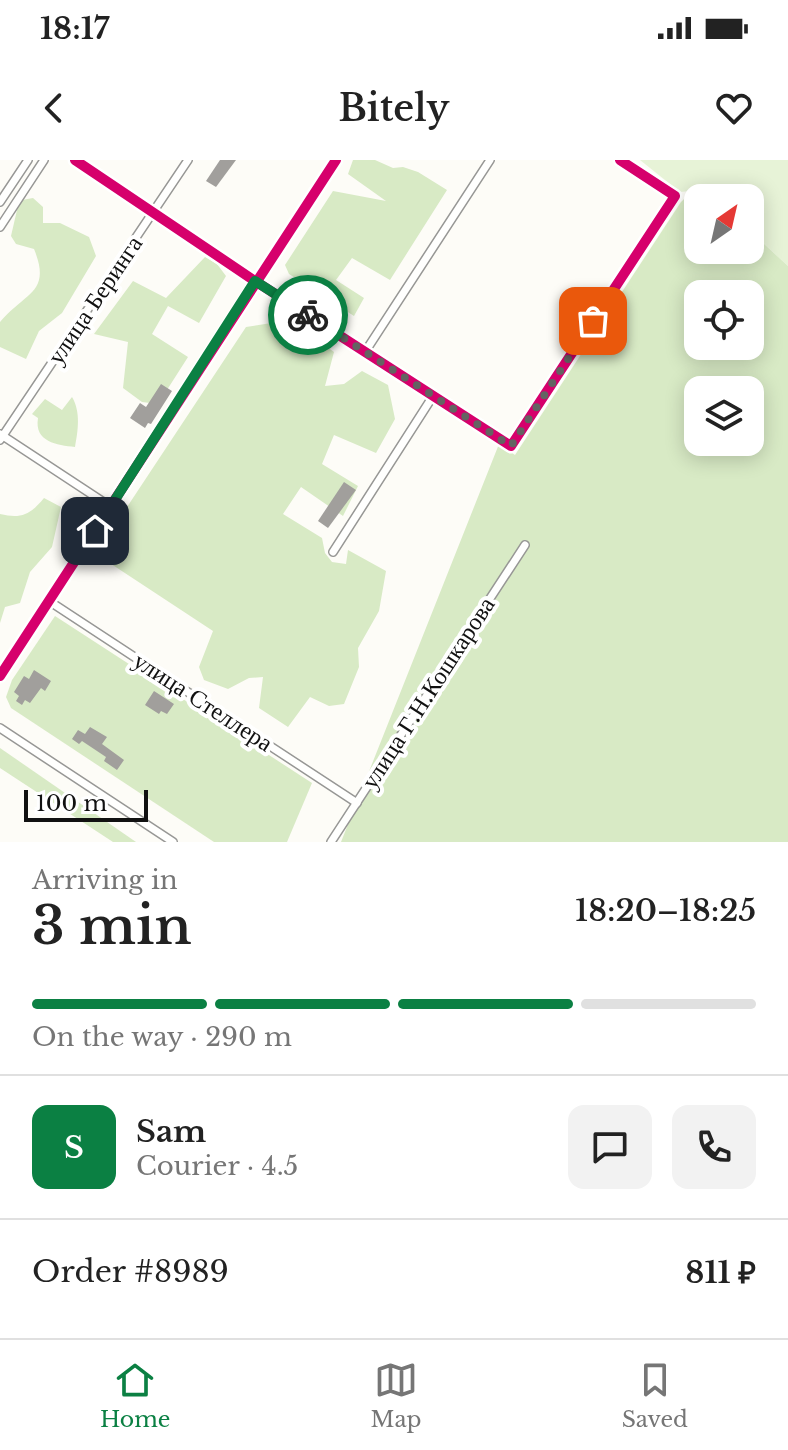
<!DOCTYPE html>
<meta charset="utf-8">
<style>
:root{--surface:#fff;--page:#f2f2f2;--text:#222;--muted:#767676;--line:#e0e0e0;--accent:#0b8043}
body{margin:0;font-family:"Libre Baskerville",serif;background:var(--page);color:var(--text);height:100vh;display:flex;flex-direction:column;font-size:30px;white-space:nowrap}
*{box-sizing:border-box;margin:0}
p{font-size:26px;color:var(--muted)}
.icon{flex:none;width:44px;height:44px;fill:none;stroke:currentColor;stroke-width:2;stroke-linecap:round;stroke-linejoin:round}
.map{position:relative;height:682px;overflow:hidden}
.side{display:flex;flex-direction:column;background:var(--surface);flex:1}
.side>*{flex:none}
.needle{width:52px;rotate:34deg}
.fabs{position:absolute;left:684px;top:24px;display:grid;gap:16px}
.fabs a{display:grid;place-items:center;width:80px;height:80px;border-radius:16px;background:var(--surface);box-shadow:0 4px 20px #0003;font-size:40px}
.scale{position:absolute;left:24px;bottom:20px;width:124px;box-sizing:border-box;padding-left:8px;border:4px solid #111;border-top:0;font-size:22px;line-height:28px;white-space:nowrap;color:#111;-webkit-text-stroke:6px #fff;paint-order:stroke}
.pin{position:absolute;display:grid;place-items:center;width:68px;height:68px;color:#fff;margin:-34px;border-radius:16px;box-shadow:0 4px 12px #0006}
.courier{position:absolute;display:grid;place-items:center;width:80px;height:80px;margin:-40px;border:6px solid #0b8043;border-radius:50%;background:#fff;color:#222;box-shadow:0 2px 10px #0007}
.headline em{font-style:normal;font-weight:600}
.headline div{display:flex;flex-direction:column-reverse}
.headline{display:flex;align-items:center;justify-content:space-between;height:136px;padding:0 32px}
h1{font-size:52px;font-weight:600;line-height:60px}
.bar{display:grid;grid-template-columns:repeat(4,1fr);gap:12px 8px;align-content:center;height:96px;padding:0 32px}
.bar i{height:10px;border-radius:6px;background:var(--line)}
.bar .current{background:var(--accent)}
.bar p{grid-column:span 4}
.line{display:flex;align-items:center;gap:20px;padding:0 32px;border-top:2px solid var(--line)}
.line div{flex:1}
.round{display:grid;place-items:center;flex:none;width:84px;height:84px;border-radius:16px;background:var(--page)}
.status{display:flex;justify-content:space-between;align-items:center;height:56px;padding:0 40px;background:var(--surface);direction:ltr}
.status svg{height:22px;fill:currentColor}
header{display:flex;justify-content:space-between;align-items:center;height:104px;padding:0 32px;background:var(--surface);font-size:36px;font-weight:600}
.tabs{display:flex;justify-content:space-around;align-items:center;height:112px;border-top:2px solid var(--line);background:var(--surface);font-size:22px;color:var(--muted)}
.tabs a{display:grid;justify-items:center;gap:4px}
.tabs .current{color:var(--accent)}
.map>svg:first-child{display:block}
.green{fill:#e7f3d7}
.forest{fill:#d8eac5;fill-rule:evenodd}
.building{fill:#a19f9c}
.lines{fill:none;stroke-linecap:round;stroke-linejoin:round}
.minor-casing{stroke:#979795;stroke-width:10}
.minor{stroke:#fffffe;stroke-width:7}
.cycleway-casing{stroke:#fff;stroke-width:15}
.cycleway{stroke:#d6006c;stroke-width:10}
.done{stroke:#646362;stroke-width:8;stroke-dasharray:0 14.4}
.route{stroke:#0b8043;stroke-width:10}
.labels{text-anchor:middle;stroke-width:8;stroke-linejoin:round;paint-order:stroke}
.street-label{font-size:24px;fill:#111;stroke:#fff}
</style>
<div class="status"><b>18:17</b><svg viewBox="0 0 49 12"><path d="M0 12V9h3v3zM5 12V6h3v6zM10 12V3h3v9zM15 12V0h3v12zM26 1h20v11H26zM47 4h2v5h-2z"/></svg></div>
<header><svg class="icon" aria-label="back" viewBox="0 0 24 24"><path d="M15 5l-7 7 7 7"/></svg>Bitely<svg class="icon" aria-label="heart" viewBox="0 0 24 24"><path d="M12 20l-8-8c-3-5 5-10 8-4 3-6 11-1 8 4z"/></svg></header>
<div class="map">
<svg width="788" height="682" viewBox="0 0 788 682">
<rect width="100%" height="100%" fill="#fdfcf7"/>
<!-- green -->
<path class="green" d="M 640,0 L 788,0 L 788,106 L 750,71 L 750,38 L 715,38 L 701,30 L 680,32 Z"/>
<!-- forest -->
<g class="forest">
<path d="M 353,0 L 375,0 L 393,8 L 403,7 L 418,12 L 447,30 L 390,120 L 352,98 L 336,120 L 364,138 L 354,156 L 289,114 L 285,105 L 333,31 L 386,41 L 348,14 Z"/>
<path d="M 701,30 L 715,38 L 698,38 L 698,90 L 750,90 L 750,71 L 788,106 L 788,682 L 341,682 L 499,284 L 515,295 L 681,42 L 692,31 ZM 698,134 L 750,134 L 750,186 L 698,186 ZM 698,230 L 750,230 L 750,282 L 698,282 Z"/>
<path d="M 33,38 L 43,47 L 43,63 L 60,63 L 89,77 L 96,96 L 62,153 L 39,171 L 26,199 L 0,187 L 0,162 C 25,132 52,133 34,89 L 16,84 L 11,76 L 17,50 L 22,40 Z"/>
<path d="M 205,97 L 217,104 L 226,116 L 199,163 L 168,146 L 152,174 L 188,197 L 158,244 L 142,242 L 123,228 L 128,182 L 94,174 L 133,121 L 166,138 Z"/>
<path d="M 290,160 L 334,192 L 325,226 L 344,224 L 362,211 L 388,225 L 395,259 L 376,293 L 334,275 L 322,304 L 358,326 L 343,356 L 301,327 L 283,354 L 322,378 L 325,393 L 332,402 L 346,404 L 348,390 L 386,411 L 379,451 L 358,488 L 359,507 L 344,544 L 329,546 L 310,537 L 288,567 L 259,548 L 263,517 L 249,518 L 228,529 L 204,520 L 199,507 L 213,471 L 96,394 L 246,167 Z"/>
<path d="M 72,237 C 81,252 78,271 75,287 C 57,285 34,282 38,258 L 32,254 L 45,239 L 62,250 Z"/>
<path d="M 44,338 L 61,347 L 52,387 L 30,412 L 20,443 L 5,447 L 0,463 L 0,354 C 21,359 30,355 44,338 Z"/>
<path d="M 55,456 L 312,623 L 287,682 L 214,682 L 11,548 L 6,537 L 12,520 Z"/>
<path d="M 0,588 L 136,682 L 113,682 L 0,608 Z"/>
</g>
<!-- building -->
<g class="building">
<path d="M 220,0 L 236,0 L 216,27 L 206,21 Z"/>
<path d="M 161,224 L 172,231 L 151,264 L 148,263 L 145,268 L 130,258 L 140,243 L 146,247 Z"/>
<path d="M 344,322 L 356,330 L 328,368 L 318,361 Z"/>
<path d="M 34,510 L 51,521 L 45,531 L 41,528 L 30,543 L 25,540 L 22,545 L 16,541 L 19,536 L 14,532 L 24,516 L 29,519 Z"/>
<path d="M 154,531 L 174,544 L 167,554 L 161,551 L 159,554 L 145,545 Z"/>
<path d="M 90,567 L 107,577 L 102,584 L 124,600 L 117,610 L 104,601 L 106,597 L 82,581 L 79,584 L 72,579 L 78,570 L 85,574 Z"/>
</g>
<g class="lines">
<!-- minor casing -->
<g class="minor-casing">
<g id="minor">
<path d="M 75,0 L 255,121 L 511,286 L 675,36 L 620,0"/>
<path d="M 0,42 L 28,0"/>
<path d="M 0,67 L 44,0"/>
<path d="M 365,192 L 490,0"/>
<path d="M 0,274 L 111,347"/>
<path d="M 0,280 L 188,0"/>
<path d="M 333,392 L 433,236"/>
<path d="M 49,441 L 357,643"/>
<path d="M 0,516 L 336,0"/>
<path d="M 0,568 L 173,682"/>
<path d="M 331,682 L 525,385"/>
</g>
</g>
<!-- minor -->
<use href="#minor" class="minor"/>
<!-- cycleway casing -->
<g class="cycleway-casing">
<g id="cycleway">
<path d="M 75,0 L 255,121 L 511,286 L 675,36 L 620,0"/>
<path d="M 0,516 L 336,0"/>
</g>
</g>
<!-- cycleway -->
<use href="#cycleway" class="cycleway"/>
</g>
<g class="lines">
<!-- done -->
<path class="done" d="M 308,155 L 511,286 L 593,161"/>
<!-- route -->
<path class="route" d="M 95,371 L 255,121 L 308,155"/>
</g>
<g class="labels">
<!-- street labels -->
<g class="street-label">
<text transform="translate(95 140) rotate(-56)" y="8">улица Беринга</text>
<text transform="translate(428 533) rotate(-57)" y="8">улица Г.Н.Кошкарова</text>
<text transform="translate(203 542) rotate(33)" y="8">улица Стеллера</text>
</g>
</g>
</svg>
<div class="fabs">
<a><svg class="needle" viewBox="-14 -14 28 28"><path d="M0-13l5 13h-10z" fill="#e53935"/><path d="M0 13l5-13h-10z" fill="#767676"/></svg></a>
<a><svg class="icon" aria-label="locate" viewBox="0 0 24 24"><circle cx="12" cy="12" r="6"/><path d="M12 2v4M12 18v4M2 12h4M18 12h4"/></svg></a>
<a><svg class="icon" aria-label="layers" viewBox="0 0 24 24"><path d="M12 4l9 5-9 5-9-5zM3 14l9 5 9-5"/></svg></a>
</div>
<div class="scale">100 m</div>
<div class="pin" style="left:593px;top:161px;background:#ea580c"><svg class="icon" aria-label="bag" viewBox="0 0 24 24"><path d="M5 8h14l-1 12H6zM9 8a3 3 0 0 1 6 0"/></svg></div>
<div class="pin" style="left:95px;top:371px;background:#1f2937"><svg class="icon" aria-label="home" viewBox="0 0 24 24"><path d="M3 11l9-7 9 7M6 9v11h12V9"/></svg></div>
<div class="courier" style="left:308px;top:155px"><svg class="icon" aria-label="bike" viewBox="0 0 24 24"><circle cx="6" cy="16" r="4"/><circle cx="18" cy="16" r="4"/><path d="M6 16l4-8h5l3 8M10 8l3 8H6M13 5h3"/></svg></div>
</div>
<section class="side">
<div class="headline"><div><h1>3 min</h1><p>Arriving in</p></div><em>18:20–18:25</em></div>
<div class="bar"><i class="current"></i><i class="current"></i><i class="current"></i><i></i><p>On the way · 290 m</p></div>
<div class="line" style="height:144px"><b class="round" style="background:var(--accent);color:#fff">S</b><div><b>Sam</b><p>Courier · 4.5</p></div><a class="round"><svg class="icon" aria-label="chat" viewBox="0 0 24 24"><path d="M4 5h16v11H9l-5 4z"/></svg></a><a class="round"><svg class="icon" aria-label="phone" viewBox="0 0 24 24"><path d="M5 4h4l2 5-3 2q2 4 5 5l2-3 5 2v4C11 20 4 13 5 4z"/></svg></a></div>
<div class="line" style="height:104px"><div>Order #8989</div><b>811 ₽</b></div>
</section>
<nav class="tabs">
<a class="current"><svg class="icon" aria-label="home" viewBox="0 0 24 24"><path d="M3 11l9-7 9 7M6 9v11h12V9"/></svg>Home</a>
<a><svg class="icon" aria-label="map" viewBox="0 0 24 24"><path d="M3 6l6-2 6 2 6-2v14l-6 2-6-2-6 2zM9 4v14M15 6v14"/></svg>Map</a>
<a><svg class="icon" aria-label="saved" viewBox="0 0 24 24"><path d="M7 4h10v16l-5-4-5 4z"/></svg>Saved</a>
</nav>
